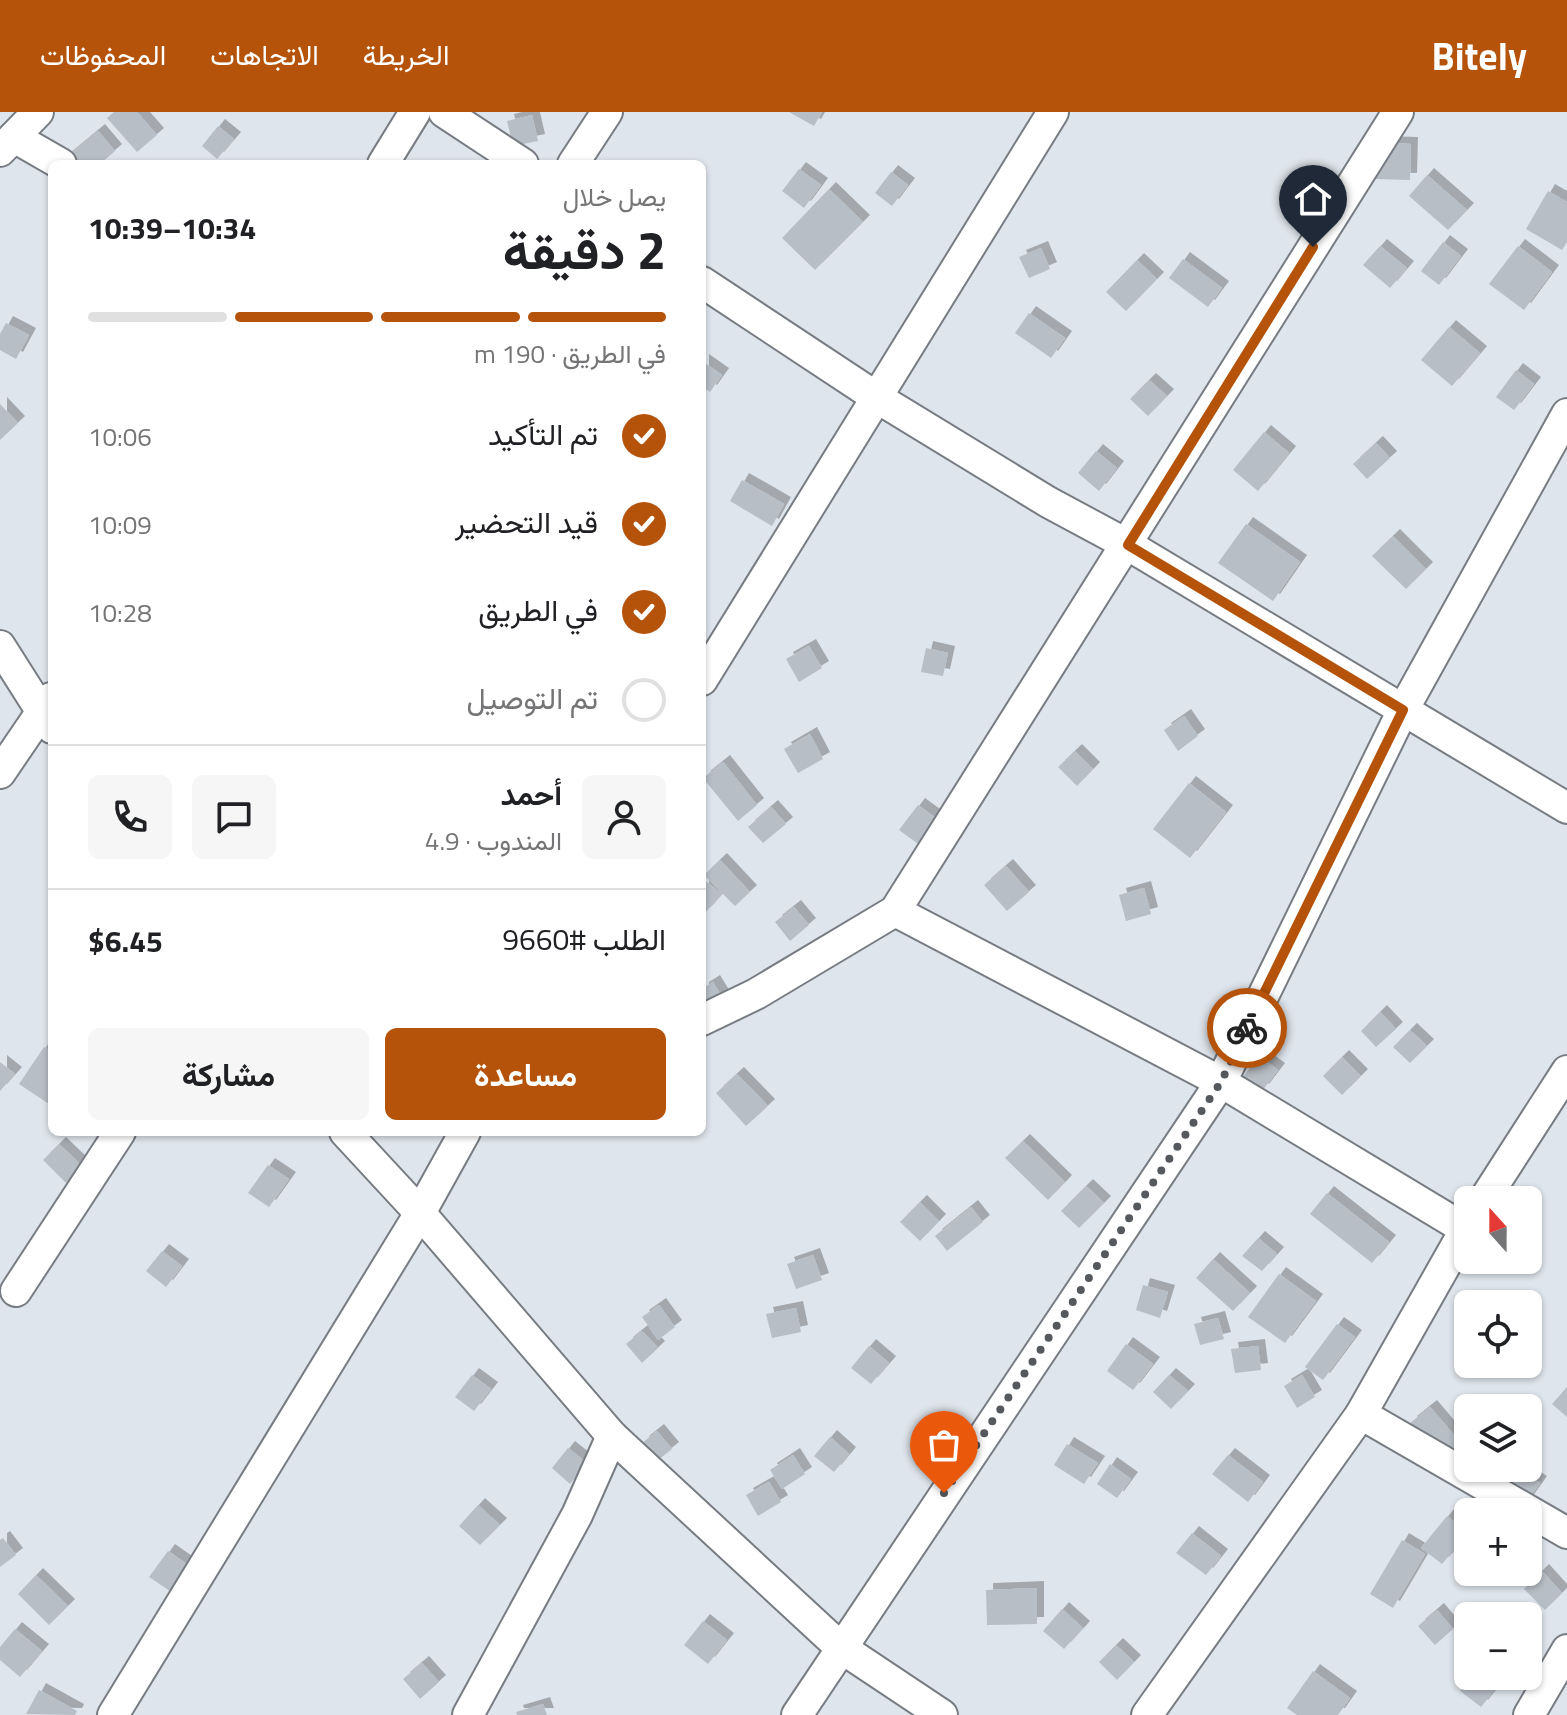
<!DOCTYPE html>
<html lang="ar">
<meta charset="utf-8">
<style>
:root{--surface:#fff;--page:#f6f6f6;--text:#202124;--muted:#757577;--line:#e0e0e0;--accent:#b45309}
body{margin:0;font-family:"Titillium Web",Vazirmatn,sans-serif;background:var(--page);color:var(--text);direction:rtl;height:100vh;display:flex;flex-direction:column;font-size:30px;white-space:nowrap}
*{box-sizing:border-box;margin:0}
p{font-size:26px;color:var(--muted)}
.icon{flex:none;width:44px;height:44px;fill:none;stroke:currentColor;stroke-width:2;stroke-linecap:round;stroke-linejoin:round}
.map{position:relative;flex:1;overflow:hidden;direction:ltr}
.side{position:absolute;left:48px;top:48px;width:658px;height:976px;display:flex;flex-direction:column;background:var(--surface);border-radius:12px;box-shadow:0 2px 6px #0004;direction:rtl}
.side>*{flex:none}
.needle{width:52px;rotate:339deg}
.fabs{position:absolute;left:1454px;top:1074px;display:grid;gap:16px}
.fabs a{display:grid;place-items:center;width:88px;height:88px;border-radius:12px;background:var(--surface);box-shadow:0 2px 6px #0004;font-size:40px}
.pin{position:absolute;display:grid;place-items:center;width:68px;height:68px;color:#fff;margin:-82px -34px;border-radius:50% 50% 50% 0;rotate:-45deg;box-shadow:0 0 8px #0007}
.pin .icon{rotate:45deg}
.courier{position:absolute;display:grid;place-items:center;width:80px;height:80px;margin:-40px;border:6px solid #b45309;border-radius:50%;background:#fff;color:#222;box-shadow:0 2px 10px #0007}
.summary em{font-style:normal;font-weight:700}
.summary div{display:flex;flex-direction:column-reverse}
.summary{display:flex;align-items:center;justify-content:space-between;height:136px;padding:0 40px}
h1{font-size:52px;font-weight:700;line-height:60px}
.bar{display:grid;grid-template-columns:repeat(4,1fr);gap:12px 8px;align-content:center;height:96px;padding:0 40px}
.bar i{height:10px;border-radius:6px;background:var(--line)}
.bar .current{background:var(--accent)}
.bar p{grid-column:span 4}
.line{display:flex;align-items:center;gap:20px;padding:0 40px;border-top:2px solid var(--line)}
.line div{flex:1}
.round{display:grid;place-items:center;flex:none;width:84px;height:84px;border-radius:12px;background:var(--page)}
ol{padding:0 40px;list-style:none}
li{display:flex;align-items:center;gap:24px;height:88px}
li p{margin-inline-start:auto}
li .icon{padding:8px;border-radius:50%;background:var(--accent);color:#fff;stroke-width:4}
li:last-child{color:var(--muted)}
li i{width:44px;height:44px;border:4px solid var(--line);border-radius:50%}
.cta{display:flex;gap:16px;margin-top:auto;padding:16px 40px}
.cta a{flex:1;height:92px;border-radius:12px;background:var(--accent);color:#fff;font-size:32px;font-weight:700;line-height:92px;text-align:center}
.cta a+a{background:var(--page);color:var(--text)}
header{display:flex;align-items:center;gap:48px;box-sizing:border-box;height:112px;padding:0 40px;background:var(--accent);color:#fff}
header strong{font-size:38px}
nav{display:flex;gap:44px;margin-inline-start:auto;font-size:28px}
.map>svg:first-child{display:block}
.building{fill:#b7bec5;filter:url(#shadow)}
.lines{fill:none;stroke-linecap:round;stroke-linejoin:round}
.minor-casing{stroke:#777c83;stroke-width:34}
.minor{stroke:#fff;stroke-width:30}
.done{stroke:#55595d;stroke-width:8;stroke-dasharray:0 14.4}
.route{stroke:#b45309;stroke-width:10}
</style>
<header>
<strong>Bitely</strong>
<nav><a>الخريطة</a><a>الاتجاهات</a><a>المحفوظات</a></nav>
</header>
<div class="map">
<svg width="1567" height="1603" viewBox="0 0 1567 1603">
<defs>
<filter id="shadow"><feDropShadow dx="7" dy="-7" stdDeviation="0" flood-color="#0004"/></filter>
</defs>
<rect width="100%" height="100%" fill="#dfe5ec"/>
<!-- building -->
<g class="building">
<path d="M 114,0 L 137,0 L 157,23 L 137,40 L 107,6 Z"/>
<path d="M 789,0 L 822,0 L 814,14 Z"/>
<path d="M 532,3 L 538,29 L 513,34 L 507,9 Z"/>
<path d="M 218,14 L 234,27 L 217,47 L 202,34 Z"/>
<path d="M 98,19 L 115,39 L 100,52 L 67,52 L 63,48 Z"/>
<path d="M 1376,31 L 1411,32 L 1410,68 L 1375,67 Z"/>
<path d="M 799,57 L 821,73 L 804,96 L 782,79 Z"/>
<path d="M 891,60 L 908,73 L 892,94 L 875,81 Z"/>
<path d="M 1427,63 L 1467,98 L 1448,118 L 1409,84 Z"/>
<path d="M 829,77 L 863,110 L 815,158 L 782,126 Z"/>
<path d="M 1548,79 L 1567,90 L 1567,130 L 1562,138 L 1526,117 Z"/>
<path d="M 1443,130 L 1461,144 L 1439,173 L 1421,159 Z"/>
<path d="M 1380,134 L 1407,156 L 1390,176 L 1363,153 Z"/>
<path d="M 1518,134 L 1552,160 L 1524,198 L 1489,172 Z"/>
<path d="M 1041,136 L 1050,157 L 1029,166 L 1019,145 Z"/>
<path d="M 1183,147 L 1222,176 L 1208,195 L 1169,166 Z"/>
<path d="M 1137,148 L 1157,167 L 1126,199 L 1106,180 Z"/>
<path d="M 1029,201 L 1065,226 L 1051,246 L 1015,221 Z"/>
<path d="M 6,211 L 29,223 L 16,247 L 0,238 L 0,222 Z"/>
<path d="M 1449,215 L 1480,241 L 1452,274 L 1421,248 Z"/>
<path d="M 702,249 L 722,263 L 710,280 L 702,274 Z"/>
<path d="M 1516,258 L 1534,272 L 1514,298 L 1496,285 Z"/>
<path d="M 1149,268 L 1167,284 L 1148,304 L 1130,287 Z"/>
<path d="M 0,292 L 18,311 L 0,328 Z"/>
<path d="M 1264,320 L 1289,341 L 1258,379 L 1233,358 Z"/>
<path d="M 1376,331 L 1390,346 L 1367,367 L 1353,352 Z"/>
<path d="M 1096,339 L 1117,356 L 1099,379 L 1078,361 Z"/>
<path d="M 742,368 L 784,392 L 772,414 L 730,389 Z"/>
<path d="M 1246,412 L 1300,450 L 1273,489 L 1218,451 Z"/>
<path d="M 1393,424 L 1426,457 L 1406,477 L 1372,444 Z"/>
<path d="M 809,534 L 822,556 L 799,570 L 786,547 Z"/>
<path d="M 926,536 L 948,541 L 943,564 L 921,560 Z"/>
<path d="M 1184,604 L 1198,624 L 1178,639 L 1164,618 Z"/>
<path d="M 810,622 L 823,647 L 798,661 L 784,637 Z"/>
<path d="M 1075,639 L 1093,657 L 1077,674 L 1058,655 Z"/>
<path d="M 723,650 L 757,693 L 738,709 L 703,666 Z"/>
<path d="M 1189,671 L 1226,700 L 1190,746 L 1153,717 Z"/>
<path d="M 918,693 L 940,709 L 921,734 L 899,718 Z"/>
<path d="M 771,695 L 786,712 L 763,731 L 748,715 Z"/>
<path d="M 720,748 L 750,780 L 735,794 L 704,763 Z"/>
<path d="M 1006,754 L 1029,780 L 1007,799 L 984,773 Z"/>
<path d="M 702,766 L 722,782 L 704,802 L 702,800 Z"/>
<path d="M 1144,776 L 1151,802 L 1126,809 L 1119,783 Z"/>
<path d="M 794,795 L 809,813 L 790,829 L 775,810 Z"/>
<path d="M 713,870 L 724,888 L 702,901 L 702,877 Z"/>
<path d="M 1380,900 L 1396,917 L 1376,935 L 1361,919 Z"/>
<path d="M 1410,918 L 1427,934 L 1410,951 L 1393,935 Z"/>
<path d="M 44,935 L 52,940 L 52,994 L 19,972 Z"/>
<path d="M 1259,944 L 1278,958 L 1262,979 L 1243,965 Z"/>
<path d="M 1342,945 L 1361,964 L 1342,983 L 1323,964 Z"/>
<path d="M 0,950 L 15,962 L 0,979 Z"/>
<path d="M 737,962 L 768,994 L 746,1014 L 716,981 Z"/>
<path d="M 1023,1029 L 1065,1070 L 1048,1088 L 1005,1046 Z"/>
<path d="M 59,1032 L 82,1054 L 66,1071 L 43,1048 Z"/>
<path d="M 268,1053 L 289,1067 L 269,1095 L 248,1081 Z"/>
<path d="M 1086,1074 L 1104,1091 L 1079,1116 L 1061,1099 Z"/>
<path d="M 1327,1081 L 1389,1130 L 1372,1151 L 1310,1102 Z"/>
<path d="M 920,1090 L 939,1109 L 920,1129 L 900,1110 Z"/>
<path d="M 971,1095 L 983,1110 L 947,1139 L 935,1124 Z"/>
<path d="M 1258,1126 L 1277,1142 L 1262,1159 L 1242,1144 Z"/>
<path d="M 162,1139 L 182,1154 L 166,1175 L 146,1159 Z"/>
<path d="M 813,1143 L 822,1168 L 796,1177 L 787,1152 Z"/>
<path d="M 1213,1147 L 1250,1181 L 1233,1199 L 1196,1166 Z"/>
<path d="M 1279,1162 L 1316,1189 L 1285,1231 L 1248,1205 Z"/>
<path d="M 1143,1173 L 1168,1180 L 1160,1206 L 1136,1198 Z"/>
<path d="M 659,1193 L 675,1215 L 658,1228 L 642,1205 Z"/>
<path d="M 796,1196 L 801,1220 L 772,1226 L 766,1202 Z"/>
<path d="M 1218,1206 L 1224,1227 L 1200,1233 L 1194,1212 Z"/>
<path d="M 1337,1212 L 1355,1225 L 1323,1268 L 1305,1255 Z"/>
<path d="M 642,1219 L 658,1236 L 642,1251 L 626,1232 Z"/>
<path d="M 1126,1232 L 1153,1252 L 1133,1278 L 1107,1259 Z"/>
<path d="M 869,1234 L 889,1251 L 871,1272 L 851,1256 Z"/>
<path d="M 1258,1234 L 1261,1258 L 1235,1261 L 1231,1237 Z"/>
<path d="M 472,1263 L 491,1277 L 474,1299 L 455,1285 Z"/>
<path d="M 1169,1263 L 1188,1279 L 1171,1297 L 1153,1280 Z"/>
<path d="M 1302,1263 L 1315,1285 L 1297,1296 L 1284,1274 Z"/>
<path d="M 1567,1275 L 1567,1305 L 1552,1292 Z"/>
<path d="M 1430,1295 L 1460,1330 L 1440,1347 L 1410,1311 Z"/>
<path d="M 657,1319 L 672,1337 L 657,1349 L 642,1331 Z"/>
<path d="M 830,1325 L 849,1342 L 834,1360 L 814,1344 Z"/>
<path d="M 1067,1332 L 1098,1351 L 1084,1372 L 1054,1353 Z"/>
<path d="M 568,1336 L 587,1351 L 570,1372 L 552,1356 Z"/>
<path d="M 793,1343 L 805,1362 L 782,1377 L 770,1358 Z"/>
<path d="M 1228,1343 L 1263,1370 L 1248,1390 L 1212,1362 Z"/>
<path d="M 1110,1352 L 1131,1367 L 1117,1386 L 1097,1372 Z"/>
<path d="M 1519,1357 L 1540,1371 L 1523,1395 L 1503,1380 Z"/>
<path d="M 769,1370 L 781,1390 L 758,1404 L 746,1383 Z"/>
<path d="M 478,1393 L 500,1413 L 480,1433 L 459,1414 Z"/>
<path d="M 1447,1404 L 1468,1421 L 1442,1452 L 1421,1436 Z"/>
<path d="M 1192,1421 L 1221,1444 L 1206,1463 L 1176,1441 Z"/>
<path d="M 3,1426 L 16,1443 L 0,1455 L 0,1428 Z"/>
<path d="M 1402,1428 L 1425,1442 L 1393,1496 L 1370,1482 Z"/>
<path d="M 168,1439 L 188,1453 L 170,1479 L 149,1465 Z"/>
<path d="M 1542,1459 L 1562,1481 L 1545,1498 L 1524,1477 Z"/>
<path d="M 36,1463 L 68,1494 L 49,1513 L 18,1482 Z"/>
<path d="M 1037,1476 L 1037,1512 L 987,1513 L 986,1478 Z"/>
<path d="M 1062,1497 L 1083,1516 L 1064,1537 L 1043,1519 Z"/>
<path d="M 1437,1498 L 1453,1517 L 1435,1533 L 1418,1514 Z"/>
<path d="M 703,1509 L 727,1528 L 708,1552 L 684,1533 Z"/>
<path d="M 15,1517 L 42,1539 L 20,1565 L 0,1548 L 0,1535 Z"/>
<path d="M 1116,1533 L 1134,1550 L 1117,1568 L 1099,1550 Z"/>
<path d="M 422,1551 L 439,1570 L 420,1587 L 403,1567 Z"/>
<path d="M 1313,1559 L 1350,1586 L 1338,1603 L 1297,1603 L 1287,1596 Z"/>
<path d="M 1472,1564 L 1480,1564 L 1496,1576 L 1481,1595 L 1460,1579 Z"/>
<path d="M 39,1578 L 77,1599 L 75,1603 L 26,1602 Z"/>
<path d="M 543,1592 L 547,1603 L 517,1603 L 516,1600 Z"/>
</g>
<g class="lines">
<!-- minor casing -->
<g class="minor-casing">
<g id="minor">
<path d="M 444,0 L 523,52"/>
<path d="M 14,25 L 61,52"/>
<path d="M 0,39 L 38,0"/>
<path d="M 383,52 L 415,0"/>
<path d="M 573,52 L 607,0"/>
<path d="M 702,170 L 876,285 L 1048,390 L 1128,433 L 1567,696"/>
<path d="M 0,534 L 52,616"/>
<path d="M 702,568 L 1053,0"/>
<path d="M 0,661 L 51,586"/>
<path d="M 895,799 L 1221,970 L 1465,1117"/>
<path d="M 702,908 L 756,882 L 895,799 L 1398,0"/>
<path d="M 345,1020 L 420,1101 L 612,1324 L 840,1535 L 942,1603"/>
<path d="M 1484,1088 L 1567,959"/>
<path d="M 16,1179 L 120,1020"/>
<path d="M 1361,1302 L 1567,1421"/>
<path d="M 113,1603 L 420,1101 L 465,1020"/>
<path d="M 468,1603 L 577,1403 L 612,1324"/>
<path d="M 797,1603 L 1221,970 L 1403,598 L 1567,302"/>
<path d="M 1147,1603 L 1361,1302 L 1468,1113"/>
<path d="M 1529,1603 L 1567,1538"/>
</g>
</g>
<!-- minor -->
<use href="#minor" class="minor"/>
</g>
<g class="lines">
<!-- done -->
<path class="done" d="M 944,1381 L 1221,970 L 1247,916"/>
<!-- route -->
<path class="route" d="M 1247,916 L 1403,598 L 1128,433 L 1313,135"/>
</g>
</svg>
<div class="fabs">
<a><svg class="needle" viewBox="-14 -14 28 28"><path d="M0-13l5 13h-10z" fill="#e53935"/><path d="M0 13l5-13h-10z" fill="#757577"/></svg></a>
<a><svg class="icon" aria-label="locate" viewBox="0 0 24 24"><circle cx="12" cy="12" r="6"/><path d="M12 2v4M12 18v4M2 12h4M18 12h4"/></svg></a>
<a><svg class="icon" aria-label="layers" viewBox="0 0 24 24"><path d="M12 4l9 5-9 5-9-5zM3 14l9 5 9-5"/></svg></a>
<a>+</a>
<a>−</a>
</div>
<div class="pin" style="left:944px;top:1381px;background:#ea580c"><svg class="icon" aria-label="bag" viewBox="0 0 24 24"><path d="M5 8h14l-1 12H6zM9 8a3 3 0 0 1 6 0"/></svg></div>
<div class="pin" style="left:1313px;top:135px;background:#1f2937"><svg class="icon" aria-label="home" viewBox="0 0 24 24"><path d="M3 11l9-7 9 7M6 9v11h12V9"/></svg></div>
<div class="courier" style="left:1247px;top:916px"><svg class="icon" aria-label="bike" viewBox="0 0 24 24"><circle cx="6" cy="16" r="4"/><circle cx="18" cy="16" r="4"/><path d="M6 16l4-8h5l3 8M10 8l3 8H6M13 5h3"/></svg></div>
<section class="side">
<div class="summary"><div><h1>2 دقيقة</h1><p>يصل خلال</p></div><em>10:34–10:39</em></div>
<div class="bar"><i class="current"></i><i class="current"></i><i class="current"></i><i></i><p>في الطريق · 190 m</p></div>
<ol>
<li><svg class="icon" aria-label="check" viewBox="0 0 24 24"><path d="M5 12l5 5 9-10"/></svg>تم التأكيد<p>10:06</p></li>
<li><svg class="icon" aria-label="check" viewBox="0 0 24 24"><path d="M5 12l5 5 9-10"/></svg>قيد التحضير<p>10:09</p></li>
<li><svg class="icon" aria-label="check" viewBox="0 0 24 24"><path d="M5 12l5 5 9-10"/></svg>في الطريق<p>10:28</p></li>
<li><i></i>تم التوصيل</li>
</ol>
<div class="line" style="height:144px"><a class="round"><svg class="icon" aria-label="person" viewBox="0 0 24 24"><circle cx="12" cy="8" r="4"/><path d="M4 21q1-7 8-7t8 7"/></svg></a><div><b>أحمد</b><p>المندوب · 4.9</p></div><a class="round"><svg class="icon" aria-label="chat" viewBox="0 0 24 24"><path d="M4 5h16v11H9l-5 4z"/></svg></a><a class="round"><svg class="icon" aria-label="phone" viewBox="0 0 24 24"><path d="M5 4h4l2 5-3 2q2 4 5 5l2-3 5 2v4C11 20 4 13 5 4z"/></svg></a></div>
<div class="line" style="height:104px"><div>الطلب #9660</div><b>$6.45</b></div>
<div class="cta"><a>مساعدة</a><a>مشاركة</a></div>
</section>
</div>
